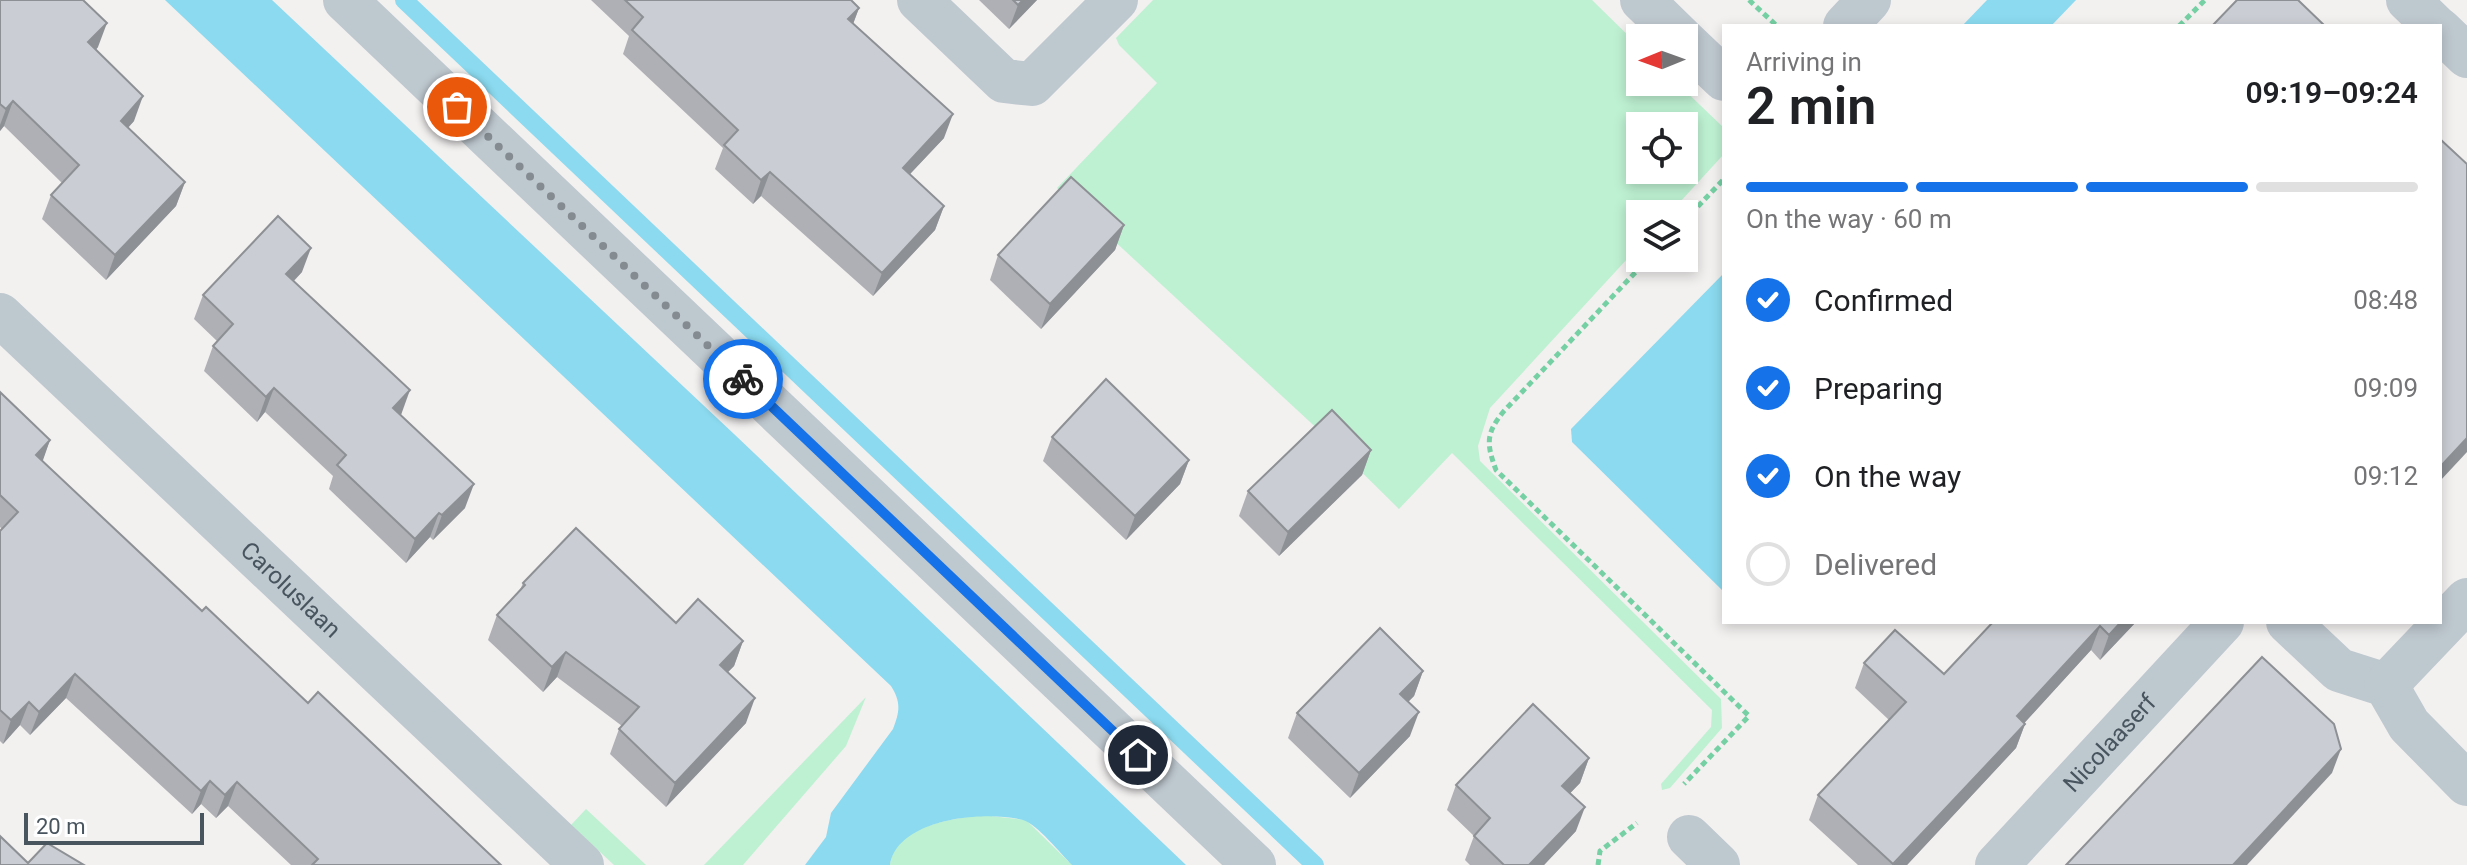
<!DOCTYPE html>
<meta charset="utf-8">
<style>
:root{--surface:#fff;--page:#f2f2f2;--text:#202124;--muted:#757577;--line:#e0e0e0;--accent:#1572e9}
body{margin:0;font-family:Roboto,sans-serif;background:var(--page);color:var(--text);height:100vh;display:flex;flex-direction:column;font-size:30px;white-space:nowrap}
*{box-sizing:border-box;margin:0}
p{font-size:26px;color:var(--muted)}
.icon{flex:none;width:44px;height:44px;fill:none;stroke:currentColor;stroke-width:2;stroke-linecap:round;stroke-linejoin:round}
.map{position:relative;flex:1;overflow:hidden}
.drawer{position:absolute;left:1722px;top:24px;width:720px;height:600px;display:flex;flex-direction:column;background:var(--surface);border-radius:0px;box-shadow:0 4px 12px #0003}
.drawer>*{flex:none}
.needle{width:52px;rotate:269deg}
.tools{position:absolute;left:1626px;top:24px;display:grid;gap:16px}
.tools a{display:grid;place-items:center;width:72px;height:72px;border-radius:0px;background:var(--surface);box-shadow:0 4px 12px #0003;font-size:40px}
.scale{position:absolute;left:24px;bottom:20px;width:180px;box-sizing:border-box;padding-left:8px;border:4px solid #48545e;border-top:0;font-size:22px;line-height:28px;white-space:nowrap;color:#48545e;-webkit-text-stroke:6px #fff;paint-order:stroke}
.pin{position:absolute;display:grid;place-items:center;width:68px;height:68px;color:#fff;margin:-34px;border:4px solid #fff;border-radius:50%;box-shadow:0 2px 8px #0007}
.courier{position:absolute;display:grid;place-items:center;width:80px;height:80px;margin:-40px;border:6px solid #1572e9;border-radius:50%;background:#fff;color:#222;box-shadow:0 2px 10px #0007}
.headline em{font-style:normal;font-weight:600}
.headline div{display:flex;flex-direction:column-reverse}
.headline{display:flex;align-items:center;justify-content:space-between;height:136px;padding:0 24px}
h1{font-size:52px;font-weight:600;line-height:60px}
.bar{display:grid;grid-template-columns:repeat(4,1fr);gap:12px 8px;align-content:center;height:96px;padding:0 24px}
.bar i{height:10px;border-radius:6px;background:var(--line)}
.bar .selected{background:var(--accent)}
.bar p{grid-column:span 4}
ol{padding:0 24px;list-style:none}
li{display:flex;align-items:center;gap:24px;height:88px}
li p{margin-inline-start:auto}
li .icon{padding:8px;border-radius:50%;background:var(--accent);color:#fff;stroke-width:4}
li:last-child{color:var(--muted)}
li i{width:44px;height:44px;border:4px solid var(--line);border-radius:50%}
.map>svg:first-child{display:block}
.green{fill:#bef1d2;fill-rule:evenodd}
.water{fill:#8bdaef}
.lines{fill:none;stroke-linecap:round;stroke-linejoin:round}
.stream{stroke:#8bdaef;stroke-width:18}
.path{stroke:#75d0a3;stroke-width:5;stroke-dasharray:6 4;stroke-linecap:butt}
.minor{stroke:#bec8cf;stroke-width:44}
.wall{fill:#aeb0b5}
.shaded-wall{fill:#8d9094}
.building{fill:#cacdd3;stroke:#8d9094;stroke-width:2}
.done{stroke:#848b91;stroke-width:8;stroke-dasharray:0 14.4}
.route{stroke:#1572e9;stroke-width:10}
.labels{text-anchor:middle;stroke-width:7;stroke-linejoin:round;paint-order:stroke}
.street-label{font-size:24px;fill:#48545e;stroke:#fff}
</style>
<div class="map">
<svg width="2467" height="865" viewBox="0 0 2467 865">
<rect width="100%" height="100%" fill="#f3f0f0"/>
<!-- green -->
<g class="green">
<path d="M 1153,0 L 1592,0 L 1640,47 L 1640,82 L 1676,82 L 1724,128 L 1724,154 L 1669,214 L 1640,214 L 1640,245 L 1490,408 L 1478,446 L 1480,461 L 1721,699 L 1722,728 L 1670,788 L 1662,790 L 1661,784 L 1711,727 L 1712,710 L 1452,453 L 1399,509 L 1323,434 L 1057,188 L 1157,83 L 1119,45 L 1116,38 ZM 1640,126 L 1684,126 L 1684,170 L 1640,170 Z"/>
<path d="M 866,697 L 846,746 L 743,865 L 704,865 Z"/>
<path d="M 586,809 L 646,865 L 614,865 L 571,825 Z"/>
<path d="M 981,815 L 1026,820 L 1072,865 L 890,865 C 896,825 949,820 981,815 Z"/>
</g>
<!-- water -->
<g class="water">
<path d="M 165,0 L 272,0 L 734,434 L 1186,865 L 1072,865 C 1062,855 1036,823 1023,820 C 986,810 897,818 890,865 L 805,865 L 826,837 L 831,813 L 893,729 C 900,711 901,702 891,686 Z"/>
<path d="M 1987,0 L 2076,0 L 2051,26 L 1962,26 Z"/>
<path d="M 1724,273 L 1724,592 L 1572,442 L 1571,429 Z"/>
</g>
<g class="lines">
<!-- stream -->
<path class="stream" d="M 404,0 L 1315,865"/>
<!-- path -->
<g class="path">
<path d="M 1749,0 L 1777,26"/>
<path d="M 2179,26 L 2205,0"/>
<path d="M 1684,221 L 1724,179"/>
<path d="M 1649,258 L 1504,411 C 1486,433 1486,443 1496,470 L 1749,716 L 1684,784"/>
<path d="M 1598,865 L 1600,851 L 1637,823"/>
</g>
<!-- minor -->
<g class="minor">
<path d="M 345,0 L 1254,865"/>
<path d="M 919,0 L 1004,81 L 1032,84 L 1116,0"/>
<path d="M 1642,0 L 1681,38"/>
<path d="M 2408,0 L 2435,26"/>
<path d="M 1845,26 L 1869,0"/>
<path d="M 2440,30 L 2467,56"/>
<path d="M 1684,41 L 1724,79"/>
<path id="s1" d="M 0,315 L 582,865"/>
<path d="M 2288,622 L 2339,670 L 2386,685 L 2409,725 L 2467,784"/>
<path d="M 2386,685 L 2467,600"/>
<path d="M 1689,837 L 1718,865"/>
<path id="s2" d="M 1997,865 L 2222,622"/>
</g>
</g>
<!-- wall -->
<g class="wall">
<path d="M 0,0 L 98,47 L 96,50 L 134,121 L 128,128 L 185,182 L 176,206 L 106,280 L 42,219 L 51,195 L 62,183 L 4,126 L 0,131 Z"/>
<path d="M 591,0 L 851,0 L 859,8 L 853,24 L 944,138 L 910,174 L 944,206 L 935,230 L 873,296 L 761,196 L 753,204 L 715,169 L 723,148 L 623,54 L 629,36 Z"/>
<path d="M 979,0 L 1037,0 L 1009,29 Z"/>
<path d="M 1124,225 L 1115,250 L 1041,329 L 990,280 L 998,255 Z"/>
<path d="M 302,272 L 294,281 L 401,415 L 465,508 L 433,540 L 430,537 L 406,563 L 329,489 L 333,476 L 265,412 L 257,422 L 204,371 L 213,346 L 217,341 L 194,319 L 203,295 Z"/>
<path d="M 0,392 L 50,440 L 42,461 L 202,611 L 308,703 L 501,865 L 291,865 L 228,806 L 216,818 L 201,804 L 192,814 L 66,698 L 30,735 L 20,725 L 3,744 L 0,741 L 0,531 L 2,529 L 0,527 Z"/>
<path d="M 1052,437 L 1189,460 L 1180,484 L 1126,540 L 1043,461 Z"/>
<path d="M 1371,450 L 1362,475 L 1279,556 L 1239,516 L 1248,491 Z"/>
<path d="M 523,583 L 743,641 L 734,666 L 728,672 L 746,723 L 666,807 L 610,754 L 619,729 L 622,726 L 557,677 L 543,692 L 488,640 L 497,615 L 520,590 Z"/>
<path d="M 1993,622 L 2136,622 L 2100,660 L 2091,650 L 2024,723 L 2025,724 L 2016,748 L 1907,865 L 1858,865 L 1809,820 L 1818,795 L 1889,720 L 1855,688 L 1864,663 L 1944,674 Z"/>
<path d="M 1423,671 L 1414,696 L 1408,702 L 1410,736 L 1350,798 L 1288,738 L 1297,713 Z"/>
<path d="M 1589,758 L 1580,783 L 1570,793 L 1576,831 L 1544,865 L 1470,865 L 1465,860 L 1474,836 L 1447,810 L 1456,785 Z"/>
</g>
<!-- shaded-wall -->
<g class="shaded-wall">
<path d="M 1023,0 L 1037,0 L 1009,29 L 1018,5 Z"/>
<path d="M 859,8 L 850,32 L 848,19 Z"/>
<path d="M 107,23 L 98,47 L 79,67 L 88,42 Z"/>
<path d="M 143,96 L 134,121 L 112,145 L 121,121 Z"/>
<path d="M 13,101 L 4,126 L 0,131 L 0,125 L 6,109 Z"/>
<path d="M 953,114 L 944,138 L 894,191 L 903,168 Z"/>
<path d="M 770,172 L 761,196 L 753,204 L 761,180 Z"/>
<path d="M 185,182 L 176,206 L 106,280 L 115,255 Z"/>
<path d="M 944,206 L 935,230 L 873,296 L 882,273 Z"/>
<path d="M 1124,225 L 1115,250 L 1041,329 L 1050,304 Z"/>
<path d="M 311,248 L 302,272 L 277,298 L 286,274 Z"/>
<path d="M 274,388 L 265,412 L 257,422 L 266,397 Z"/>
<path d="M 410,390 L 401,415 L 393,408 Z"/>
<path d="M 2467,438 L 2467,452 L 2440,481 L 2440,467 Z"/>
<path d="M 50,440 L 42,463 L 36,455 Z"/>
<path d="M 1371,450 L 1362,475 L 1279,556 L 1288,532 Z"/>
<path d="M 1189,460 L 1180,484 L 1126,540 L 1135,516 Z"/>
<path d="M 474,484 L 465,508 L 433,540 L 442,515 Z"/>
<path d="M 439,513 L 430,537 L 406,563 L 415,539 Z"/>
<path d="M 2121,622 L 2136,622 L 2100,660 L 2109,635 Z"/>
<path d="M 2100,626 L 2091,650 L 2008,741 L 2017,716 Z"/>
<path d="M 743,641 L 734,666 L 711,689 L 720,665 Z"/>
<path d="M 566,652 L 557,677 L 543,692 L 552,667 Z"/>
<path d="M 1423,671 L 1414,696 L 1391,719 L 1400,694 Z"/>
<path d="M 75,674 L 66,698 L 30,735 L 39,712 Z"/>
<path d="M 755,698 L 746,723 L 666,807 L 675,783 Z"/>
<path d="M 29,702 L 20,725 L 3,744 L 11,720 Z"/>
<path d="M 1419,712 L 1410,736 L 1350,798 L 1359,773 Z"/>
<path d="M 2025,724 L 2016,748 L 1907,865 L 1893,865 Z"/>
<path d="M 2341,749 L 2332,773 L 2247,865 L 2233,865 Z"/>
<path d="M 1589,758 L 1580,783 L 1553,811 L 1562,786 Z"/>
<path d="M 210,781 L 201,804 L 192,814 L 201,791 Z"/>
<path d="M 237,782 L 228,806 L 216,818 L 225,795 Z"/>
<path d="M 1585,807 L 1576,831 L 1544,865 L 1529,865 Z"/>
</g>
<!-- building -->
<g class="building">
<path d="M 0,0 L 83,0 L 107,23 L 88,42 L 143,96 L 121,121 L 185,182 L 115,255 L 51,195 L 79,165 L 13,101 L 6,109 L 0,104 Z"/>
<path d="M 625,0 L 851,0 L 859,8 L 848,19 L 953,114 L 903,168 L 944,206 L 882,273 L 770,172 L 761,180 L 724,145 L 738,130 L 632,30 L 643,17 Z"/>
<path d="M 1013,0 L 1023,0 L 1018,5 Z"/>
<path d="M 2237,0 L 2298,0 L 2325,26 L 2212,26 Z"/>
<path d="M 2440,139 L 2467,164 L 2467,438 L 2440,467 Z"/>
<path d="M 1071,177 L 1124,225 L 1050,304 L 998,255 Z"/>
<path d="M 278,216 L 311,248 L 286,274 L 410,390 L 393,408 L 474,484 L 442,515 L 439,513 L 415,539 L 337,465 L 346,455 L 274,388 L 266,397 L 213,346 L 233,324 L 203,295 Z"/>
<path d="M 1106,379 L 1189,460 L 1135,516 L 1052,437 Z"/>
<path d="M 0,392 L 50,440 L 36,455 L 202,611 L 206,607 L 308,703 L 318,692 L 501,865 L 312,865 L 318,859 L 237,782 L 225,795 L 210,781 L 201,791 L 75,674 L 39,712 L 29,702 L 11,720 L 0,710 L 0,531 L 18,512 L 0,495 Z"/>
<path d="M 1332,410 L 1371,450 L 1288,532 L 1248,491 Z"/>
<path d="M 576,528 L 676,623 L 698,599 L 743,641 L 720,665 L 755,698 L 675,783 L 619,729 L 639,707 L 566,652 L 552,667 L 497,615 L 525,585 L 523,583 Z"/>
<path d="M 1993,622 L 2121,622 L 2109,635 L 2100,626 L 2017,716 L 2025,724 L 1893,864 L 1818,795 L 1906,702 L 1864,663 L 1895,630 L 1944,674 Z"/>
<path d="M 1380,628 L 1423,671 L 1400,694 L 1419,712 L 1359,773 L 1297,713 Z"/>
<path d="M 2262,657 L 2334,724 L 2341,749 L 2233,865 L 2066,865 Z"/>
<path d="M 1533,704 L 1589,758 L 1562,786 L 1585,807 L 1529,865 L 1504,865 L 1474,836 L 1490,818 L 1456,785 Z"/>
<path d="M 0,836 L 28,863 L 47,843 L 84,865 L 0,865 Z"/>
</g>
<g class="lines">
<!-- done -->
<path class="done" d="M 457,107 L 743,379"/>
<!-- route -->
<path class="route" d="M 743,379 L 1138,755"/>
</g>
<g class="labels">
<!-- street labels -->
<g class="street-label">
<text dy="8" stroke="none"><textPath href="#s1" startOffset="400">Caroluslaan</textPath></text>
<text dy="8" stroke="none"><textPath href="#s2" startOffset="166">Nicolaaserf</textPath></text>
</g>
</g>
</svg>
<div class="tools">
<a><svg class="needle" viewBox="-14 -14 28 28"><path d="M0-13l5 13h-10z" fill="#e53935"/><path d="M0 13l5-13h-10z" fill="#757577"/></svg></a>
<a><svg class="icon" aria-label="locate" viewBox="0 0 24 24"><circle cx="12" cy="12" r="6"/><path d="M12 2v4M12 18v4M2 12h4M18 12h4"/></svg></a>
<a><svg class="icon" aria-label="layers" viewBox="0 0 24 24"><path d="M12 4l9 5-9 5-9-5zM3 14l9 5 9-5"/></svg></a>
</div>
<div class="scale">20 m</div>
<div class="pin" style="left:457px;top:107px;background:#ea580c"><svg class="icon" aria-label="bag" viewBox="0 0 24 24"><path d="M5 8h14l-1 12H6zM9 8a3 3 0 0 1 6 0"/></svg></div>
<div class="pin" style="left:1138px;top:755px;background:#1f2937"><svg class="icon" aria-label="home" viewBox="0 0 24 24"><path d="M3 11l9-7 9 7M6 9v11h12V9"/></svg></div>
<div class="courier" style="left:743px;top:379px"><svg class="icon" aria-label="bike" viewBox="0 0 24 24"><circle cx="6" cy="16" r="4"/><circle cx="18" cy="16" r="4"/><path d="M6 16l4-8h5l3 8M10 8l3 8H6M13 5h3"/></svg></div>
<section class="drawer">
<div class="headline"><div><h1>2 min</h1><p>Arriving in</p></div><em>09:19–09:24</em></div>
<div class="bar"><i class="selected"></i><i class="selected"></i><i class="selected"></i><i></i><p>On the way · 60 m</p></div>
<ol>
<li><svg class="icon" aria-label="check" viewBox="0 0 24 24"><path d="M5 12l5 5 9-10"/></svg>Confirmed<p>08:48</p></li>
<li><svg class="icon" aria-label="check" viewBox="0 0 24 24"><path d="M5 12l5 5 9-10"/></svg>Preparing<p>09:09</p></li>
<li><svg class="icon" aria-label="check" viewBox="0 0 24 24"><path d="M5 12l5 5 9-10"/></svg>On the way<p>09:12</p></li>
<li><i></i>Delivered</li>
</ol>
</section>
</div>
